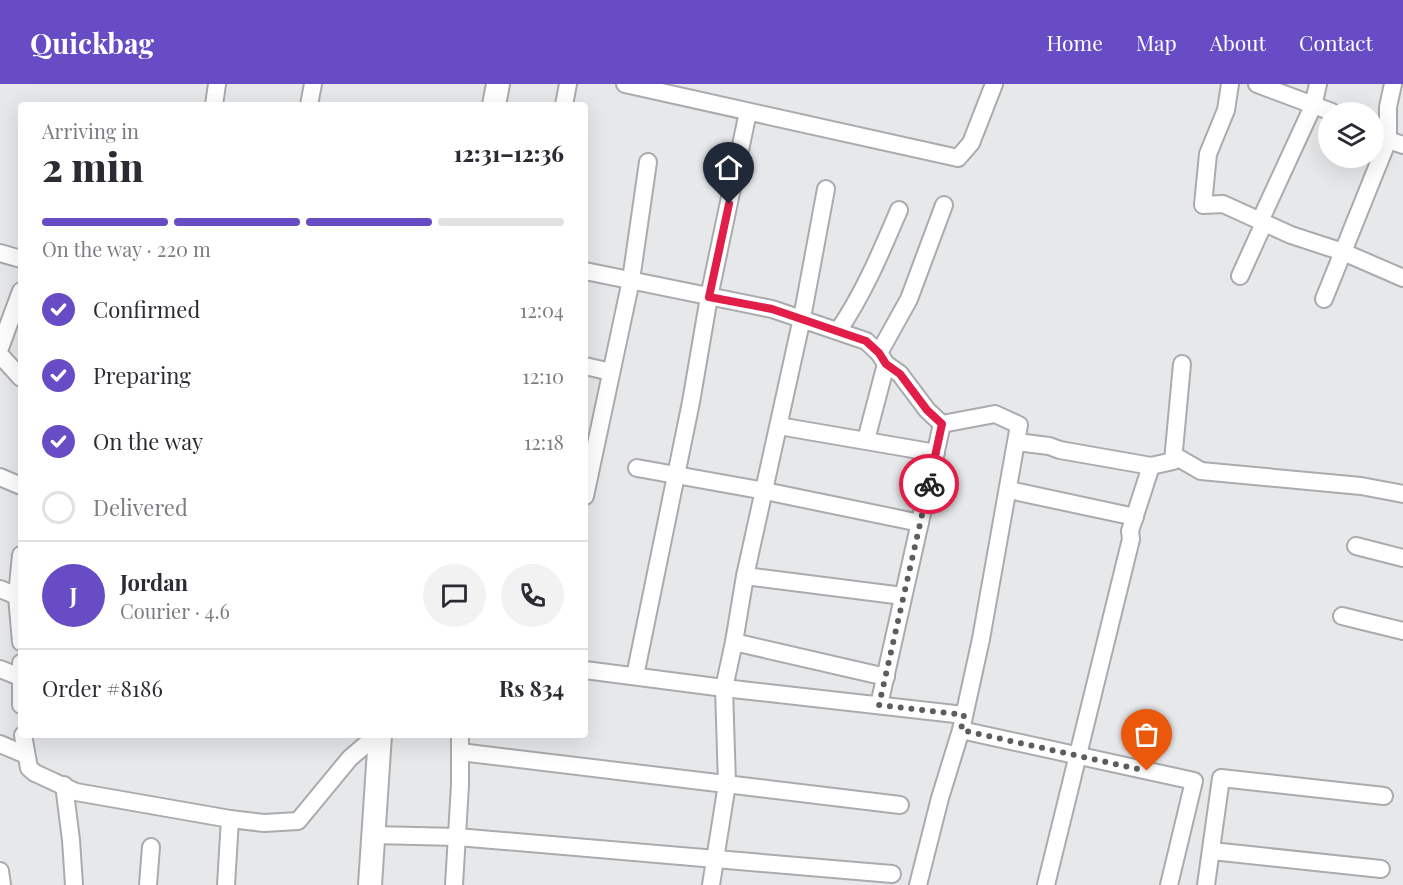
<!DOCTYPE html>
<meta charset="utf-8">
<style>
:root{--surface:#fff;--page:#f2f2f3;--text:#2b2b33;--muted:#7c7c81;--line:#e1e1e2;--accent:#684cc5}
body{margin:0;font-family:"Playfair Display",serif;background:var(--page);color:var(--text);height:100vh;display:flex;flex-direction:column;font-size:22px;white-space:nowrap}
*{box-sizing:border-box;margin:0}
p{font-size:20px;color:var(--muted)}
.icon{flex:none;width:33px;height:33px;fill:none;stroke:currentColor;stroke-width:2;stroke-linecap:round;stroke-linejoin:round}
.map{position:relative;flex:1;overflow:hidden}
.sheet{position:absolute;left:18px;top:18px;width:570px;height:636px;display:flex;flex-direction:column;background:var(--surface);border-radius:6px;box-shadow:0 6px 24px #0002}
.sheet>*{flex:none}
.tools{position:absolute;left:1318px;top:18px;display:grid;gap:12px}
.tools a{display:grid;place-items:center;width:66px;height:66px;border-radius:50%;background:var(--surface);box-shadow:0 6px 24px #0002;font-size:30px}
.pin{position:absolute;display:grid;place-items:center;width:51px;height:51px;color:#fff;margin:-62px -26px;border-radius:50% 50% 50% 0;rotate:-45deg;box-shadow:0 0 6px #0007}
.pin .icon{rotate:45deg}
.courier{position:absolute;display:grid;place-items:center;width:60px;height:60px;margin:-30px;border:4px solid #e11d48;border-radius:50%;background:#fff;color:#222;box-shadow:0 2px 8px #0007}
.overview em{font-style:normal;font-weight:800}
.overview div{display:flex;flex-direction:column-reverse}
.overview{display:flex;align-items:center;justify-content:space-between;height:102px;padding:0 24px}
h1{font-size:39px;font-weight:800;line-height:45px}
.bar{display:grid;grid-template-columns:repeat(4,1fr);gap:9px 6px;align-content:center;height:72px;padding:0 24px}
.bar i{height:8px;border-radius:4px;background:var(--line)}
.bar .on{background:var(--accent)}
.bar p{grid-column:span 4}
.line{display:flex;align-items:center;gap:15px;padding:0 24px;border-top:2px solid var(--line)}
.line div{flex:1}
.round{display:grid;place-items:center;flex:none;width:63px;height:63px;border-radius:32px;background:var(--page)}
ol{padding:0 24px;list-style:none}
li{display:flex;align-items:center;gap:18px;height:66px}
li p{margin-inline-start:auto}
li .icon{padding:6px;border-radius:50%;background:var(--accent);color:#fff;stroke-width:4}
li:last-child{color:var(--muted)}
li i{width:33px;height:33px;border:3px solid var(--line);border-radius:50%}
header{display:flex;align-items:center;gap:36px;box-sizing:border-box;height:84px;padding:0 30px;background:var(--accent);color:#fff}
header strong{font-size:28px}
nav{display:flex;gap:33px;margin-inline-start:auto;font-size:21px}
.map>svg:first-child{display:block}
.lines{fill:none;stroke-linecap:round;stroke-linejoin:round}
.street-casing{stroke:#aaabad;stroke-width:20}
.secondary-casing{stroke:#aaabad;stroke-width:26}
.street{stroke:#fff;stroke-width:16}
.secondary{stroke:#fff;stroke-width:22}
.done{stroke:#5c5d5e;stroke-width:6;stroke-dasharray:0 10.8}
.route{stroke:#e11d48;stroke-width:8}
</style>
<header>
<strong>Quickbag</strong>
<nav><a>Home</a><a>Map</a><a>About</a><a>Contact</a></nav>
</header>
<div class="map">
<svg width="1403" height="801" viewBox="0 0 1403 801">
<rect width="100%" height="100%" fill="#e6e8ea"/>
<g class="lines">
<!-- street casing -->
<g class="street-casing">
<g id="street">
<path d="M 625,0 L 958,74 L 971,59 L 994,0"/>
<path d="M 1230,0 L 1226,26 L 1208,70 L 1203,121 L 1223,120 L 1291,151 L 1343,168 L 1403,194"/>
<path d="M 1257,0 L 1332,28"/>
<path d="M 214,21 L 217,0"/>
<path d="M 309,21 L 313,0"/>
<path d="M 564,21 L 568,0"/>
<path d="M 1374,48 L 1388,56 L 1403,61"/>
<path d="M 1260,137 L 1313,22 L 1318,0"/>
<path d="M 0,169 L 21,175"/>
<path d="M 585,187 L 772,225 L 866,257 L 879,269 L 886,280 L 900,290 L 927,326 L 942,340 L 995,330 L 1019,341 L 981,555 L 961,646 L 940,714 L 918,801"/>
<path d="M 1240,192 L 1264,139"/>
<path d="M 1324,215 L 1388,56 L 1388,23 L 1393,0"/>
<path d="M 838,247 C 864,209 881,168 899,126"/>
<path d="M 0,264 L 21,207"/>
<path d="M 879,269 L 909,215 L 944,121"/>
<path d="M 0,271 L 21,294"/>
<path d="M 585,282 L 611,288"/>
<path d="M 779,342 L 936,369"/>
<path d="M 866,356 L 886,280"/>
<path d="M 1017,358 L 1049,362 L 1060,366 L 1151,382 L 1173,377 L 1182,280"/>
<path d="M 1175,372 L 1201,387 L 1361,402 L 1403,410"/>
<path d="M 637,384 L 765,407 L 920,439"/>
<path d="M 0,393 L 21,402"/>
<path d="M 1009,406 L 1135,433"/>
<path d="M 585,412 L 631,196 L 648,78"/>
<path d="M 1356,462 L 1403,474"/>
<path d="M 21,471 L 17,512 L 21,558"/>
<path d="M 745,492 L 903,512"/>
<path d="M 0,505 L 17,512"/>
<path d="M 1342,532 L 1403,547"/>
<path d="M 734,558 L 886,593"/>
<path d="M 21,579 L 21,621"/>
<path d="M 0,585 L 20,593"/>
<path d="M 585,586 L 724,604 L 964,631"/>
<path d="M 635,592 L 691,318 L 709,213 L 748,28"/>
<path d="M 879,621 L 942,340"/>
<path d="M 961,646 L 1194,697 L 1169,801"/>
<path d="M 23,651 L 29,684 L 35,689 L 76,708 L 230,735"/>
<path d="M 0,660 L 26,671"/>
<path d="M 460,668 L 900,721"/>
<path d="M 64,701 L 71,756 L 74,801"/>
<path d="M 373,751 L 457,753 L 892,790"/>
<path d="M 1212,767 L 1381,785"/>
<path d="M 0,787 L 2,801"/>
<path d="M 148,801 L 151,763"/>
<path d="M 226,801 L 230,735 L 264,739 L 298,737 L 350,674 L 377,651"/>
<path d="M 454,801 L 460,701 L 460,651"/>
<path d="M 711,801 L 727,700 L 724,604 L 734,558 L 745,492 L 802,234 L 826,105"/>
<path d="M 1046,801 L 1131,455 L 1130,447 L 1151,382"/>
<path d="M 1206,801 L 1221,694 L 1384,712"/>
</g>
</g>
<!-- secondary casing -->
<g class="secondary-casing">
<g id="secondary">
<path d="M 494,21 L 498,0"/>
<path d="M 370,801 L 380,651"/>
</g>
</g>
<!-- street -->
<use href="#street" class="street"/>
<!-- secondary -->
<use href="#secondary" class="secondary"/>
</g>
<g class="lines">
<!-- done -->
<path class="done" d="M 929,400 L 879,621 L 964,631 L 961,646 L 1147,687"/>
<!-- route -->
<path class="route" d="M 729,120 L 709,213 L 772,225 L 866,257 L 879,269 L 886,280 L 900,290 L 927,326 L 942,340 L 929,400"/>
</g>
</svg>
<div class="tools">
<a><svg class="icon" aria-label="layers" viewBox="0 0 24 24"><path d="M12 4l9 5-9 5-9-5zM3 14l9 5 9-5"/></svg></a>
</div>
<div class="pin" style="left:1147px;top:687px;background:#ea580c"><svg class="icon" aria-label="bag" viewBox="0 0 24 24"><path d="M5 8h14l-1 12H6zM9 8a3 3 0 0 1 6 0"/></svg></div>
<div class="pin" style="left:729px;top:120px;background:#1f2937"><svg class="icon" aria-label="home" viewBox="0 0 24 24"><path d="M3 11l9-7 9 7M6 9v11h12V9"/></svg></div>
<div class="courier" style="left:929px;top:400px"><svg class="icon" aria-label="bike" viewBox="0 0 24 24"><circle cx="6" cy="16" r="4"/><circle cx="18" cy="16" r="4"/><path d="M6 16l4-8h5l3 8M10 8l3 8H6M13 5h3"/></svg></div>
<section class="sheet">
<div class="overview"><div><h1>2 min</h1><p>Arriving in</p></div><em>12:31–12:36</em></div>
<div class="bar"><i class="on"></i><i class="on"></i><i class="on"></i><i></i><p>On the way · 220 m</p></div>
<ol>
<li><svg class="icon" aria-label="check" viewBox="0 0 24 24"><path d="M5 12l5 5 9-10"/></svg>Confirmed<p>12:04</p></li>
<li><svg class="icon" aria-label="check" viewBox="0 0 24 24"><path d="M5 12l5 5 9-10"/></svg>Preparing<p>12:10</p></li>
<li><svg class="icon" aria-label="check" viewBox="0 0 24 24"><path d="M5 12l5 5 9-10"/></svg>On the way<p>12:18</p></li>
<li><i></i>Delivered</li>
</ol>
<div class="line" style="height:108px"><b class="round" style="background:var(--accent);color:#fff">J</b><div><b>Jordan</b><p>Courier · 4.6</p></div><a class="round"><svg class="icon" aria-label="chat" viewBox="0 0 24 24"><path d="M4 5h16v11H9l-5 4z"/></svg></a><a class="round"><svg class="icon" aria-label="phone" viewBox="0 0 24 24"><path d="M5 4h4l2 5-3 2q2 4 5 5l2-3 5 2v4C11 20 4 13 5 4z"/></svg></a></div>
<div class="line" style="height:78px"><div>Order #8186</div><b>Rs 834</b></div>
</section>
</div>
